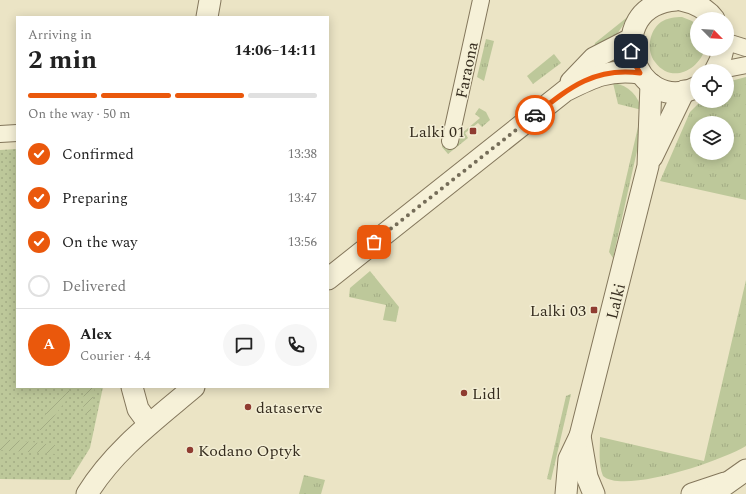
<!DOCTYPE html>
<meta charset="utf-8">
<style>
:root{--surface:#fff;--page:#f6f6f6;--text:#222;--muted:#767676;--line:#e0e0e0;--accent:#ea580c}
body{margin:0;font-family:Spectral,serif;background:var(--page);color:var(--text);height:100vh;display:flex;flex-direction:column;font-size:15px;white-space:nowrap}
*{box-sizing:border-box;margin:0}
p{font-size:13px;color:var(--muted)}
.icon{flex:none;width:22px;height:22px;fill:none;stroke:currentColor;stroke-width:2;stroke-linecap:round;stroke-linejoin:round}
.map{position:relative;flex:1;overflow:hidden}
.sheet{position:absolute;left:16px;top:16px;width:313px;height:372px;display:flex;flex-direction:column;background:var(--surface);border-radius:0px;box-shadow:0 2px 10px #0003}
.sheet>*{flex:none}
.needle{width:26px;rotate:114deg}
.controls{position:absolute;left:690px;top:12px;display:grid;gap:8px}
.controls a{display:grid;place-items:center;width:44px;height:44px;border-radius:50%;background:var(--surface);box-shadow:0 2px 10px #0003;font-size:20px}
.pin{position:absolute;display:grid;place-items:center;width:34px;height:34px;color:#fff;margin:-17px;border-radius:8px;box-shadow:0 2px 6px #0006}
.courier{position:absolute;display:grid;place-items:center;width:40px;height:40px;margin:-20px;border:3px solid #ea580c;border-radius:50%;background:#fff;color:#222;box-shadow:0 1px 5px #0007}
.head em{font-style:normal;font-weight:700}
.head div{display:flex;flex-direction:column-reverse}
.head{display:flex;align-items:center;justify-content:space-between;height:68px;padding:0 12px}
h1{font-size:26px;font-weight:700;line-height:30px}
.bar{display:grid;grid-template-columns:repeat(4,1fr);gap:6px 4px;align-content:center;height:48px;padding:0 12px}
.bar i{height:5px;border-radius:3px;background:var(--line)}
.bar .active{background:var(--accent)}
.bar p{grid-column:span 4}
.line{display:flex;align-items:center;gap:10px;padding:0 12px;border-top:1px solid var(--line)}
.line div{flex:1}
.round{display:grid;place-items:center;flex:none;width:42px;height:42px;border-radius:21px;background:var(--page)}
ol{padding:0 12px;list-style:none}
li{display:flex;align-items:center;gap:12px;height:44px}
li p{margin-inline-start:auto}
li .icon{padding:4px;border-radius:50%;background:var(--accent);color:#fff;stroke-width:4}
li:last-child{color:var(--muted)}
li i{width:22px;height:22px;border:2px solid var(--line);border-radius:50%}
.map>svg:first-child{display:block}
.grass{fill:url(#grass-tufts);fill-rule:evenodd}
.park{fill:url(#park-dots)}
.garden{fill:url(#garden-furrows)}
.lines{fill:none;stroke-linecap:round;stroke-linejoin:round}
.minor-casing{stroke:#84775c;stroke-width:18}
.tertiary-casing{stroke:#84775c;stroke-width:23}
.minor{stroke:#f6f1d8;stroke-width:16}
.tertiary{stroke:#f6f1d8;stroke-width:21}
.done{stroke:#756d59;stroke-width:4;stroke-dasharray:0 7.2}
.route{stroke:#ea580c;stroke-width:5}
.poi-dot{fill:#8f3c31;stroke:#f3eed4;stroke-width:1.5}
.labels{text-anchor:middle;stroke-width:3;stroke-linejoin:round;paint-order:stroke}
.street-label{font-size:16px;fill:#362d1f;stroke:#f3eed4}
.poi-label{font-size:16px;fill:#362d1f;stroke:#f3eed4;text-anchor:start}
</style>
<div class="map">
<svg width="746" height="494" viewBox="0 0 746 494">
<defs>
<pattern id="grass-tufts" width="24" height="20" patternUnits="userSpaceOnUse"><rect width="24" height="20" fill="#bdc89a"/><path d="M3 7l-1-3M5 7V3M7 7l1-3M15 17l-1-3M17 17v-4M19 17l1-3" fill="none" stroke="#a3ac84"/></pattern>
<pattern id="park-dots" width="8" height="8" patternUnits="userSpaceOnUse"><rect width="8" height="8" fill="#bdc89a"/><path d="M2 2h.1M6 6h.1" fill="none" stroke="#a3ac84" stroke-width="1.8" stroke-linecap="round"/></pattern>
<pattern id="garden-furrows" width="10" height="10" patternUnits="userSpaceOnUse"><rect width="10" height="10" fill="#bdc89a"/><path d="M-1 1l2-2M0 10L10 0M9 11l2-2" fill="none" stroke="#a3ac84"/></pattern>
</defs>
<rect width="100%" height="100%" fill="#ebe4c5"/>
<!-- grass -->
<g class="grass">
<path d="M 630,15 L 615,37 L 594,49 L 595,43 Z"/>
<path d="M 682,17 L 692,21 L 697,25 L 697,49 L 705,49 C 698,71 671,84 655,62 C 646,50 649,31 661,22 C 667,18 675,17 682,17 Z"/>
<path d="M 486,39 L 494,41 L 484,81 L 477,77 Z"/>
<path d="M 554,54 L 561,63 L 533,84 L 527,76 Z"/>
<path d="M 746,77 L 746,200 L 660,181 L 690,112 L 701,101 L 727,101 L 727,82 ZM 697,123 L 727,123 L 727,153 L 697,153 Z"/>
<path d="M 613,83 C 629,85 638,96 642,110 L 618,104 Z"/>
<path d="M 479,108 L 486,112 L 490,120 L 482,127 L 478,123 L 465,133 L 468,138 L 448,154 L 442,147 L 443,140 L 459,143 L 461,134 L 480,118 L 475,114 Z"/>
<path d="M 642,124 L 641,133 L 613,258 L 609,252 L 638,127 Z"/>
<path d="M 370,271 L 399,307 L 396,322 L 383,320 L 386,305 L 349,297 L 350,288 Z"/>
<path d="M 746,280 L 746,446 C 719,462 623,494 603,476 C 598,464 600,449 600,437 L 704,461 Z"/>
<path d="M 571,394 L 551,480 L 547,479 L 566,396 Z"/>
<path d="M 304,475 L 325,480 L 321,494 L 299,494 Z"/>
</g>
<!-- park -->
<path class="park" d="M 17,149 L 17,387 L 103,387 L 90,448 L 70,480 L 0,479 L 0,150 Z"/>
<!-- garden -->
<g class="garden">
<path d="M 84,387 L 95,387 L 90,413 L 83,414 Z"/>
<path d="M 66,390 L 73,392 L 57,412 L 44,432 L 37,429 L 47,412 Z"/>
<path d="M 0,440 L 16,440 L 55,445 L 55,454 L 0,450 Z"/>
</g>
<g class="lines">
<!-- minor casing -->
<g class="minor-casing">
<g id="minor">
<path d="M 727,42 L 746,48"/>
<path d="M 716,71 L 746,65"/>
<path d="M 0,134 L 17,133"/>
<path d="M 450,141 L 481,0"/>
</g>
</g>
<!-- tertiary casing -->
<g class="tertiary-casing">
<g id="tertiary">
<path d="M 676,0 C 599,6 634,119 697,87"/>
<path d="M 681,0 C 695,3 706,8 714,19"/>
<path d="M 207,17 L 210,0"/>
<path d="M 715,71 L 720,61 L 723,49"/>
<path d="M 571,82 L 594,58 L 631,39"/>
<path d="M 652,157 L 684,91"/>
<path d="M 328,279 L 565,91 C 593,77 608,69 640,73"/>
<path d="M 132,387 L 138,409 L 149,424"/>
<path d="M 580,436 L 587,477 L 594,494"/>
<path d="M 87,494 C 114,450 155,420 194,387"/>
<path d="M 566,494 L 569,459 L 580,436 L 648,166 L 651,84"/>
<path d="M 692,494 L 725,483"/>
<path d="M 712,494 L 746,470"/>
</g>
</g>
<!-- minor -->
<use href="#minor" class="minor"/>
<!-- tertiary -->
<use href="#tertiary" class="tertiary"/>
</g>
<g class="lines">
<!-- done -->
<path class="done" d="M 374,242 L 535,115"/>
<!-- route -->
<path class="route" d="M 535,115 C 569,88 594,67 640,73 L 634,63 L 631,51"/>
</g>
<!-- markers -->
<g class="poi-dot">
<rect x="469" y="127" width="8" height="8" rx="2"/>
<rect x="590" y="306" width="8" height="8" rx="2"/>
<circle cx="464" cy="393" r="4"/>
<circle cx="248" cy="407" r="4"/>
<circle cx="190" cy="450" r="4"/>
</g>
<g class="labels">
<!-- street labels -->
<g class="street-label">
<text transform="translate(466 70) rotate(-78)" y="6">Faraona</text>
<text transform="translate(615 301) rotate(-76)" y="6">Lalki</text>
</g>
<!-- poi labels -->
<g class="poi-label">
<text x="465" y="137" text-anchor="end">Lalki 01</text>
<text x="586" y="316" text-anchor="end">Lalki 03</text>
<text x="472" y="399">Lidl</text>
<text x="256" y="413">dataserve</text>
<text x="198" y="456">Kodano Optyk</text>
</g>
</g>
</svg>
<div class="controls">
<a><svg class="needle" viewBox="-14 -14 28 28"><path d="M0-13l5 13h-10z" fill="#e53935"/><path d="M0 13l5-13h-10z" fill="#767676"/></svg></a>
<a><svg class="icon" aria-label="locate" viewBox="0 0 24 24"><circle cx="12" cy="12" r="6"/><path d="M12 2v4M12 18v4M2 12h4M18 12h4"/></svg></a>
<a><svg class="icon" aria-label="layers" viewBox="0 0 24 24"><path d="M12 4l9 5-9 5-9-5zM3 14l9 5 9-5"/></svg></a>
</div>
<div class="pin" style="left:374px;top:242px;background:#ea580c"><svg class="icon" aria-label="bag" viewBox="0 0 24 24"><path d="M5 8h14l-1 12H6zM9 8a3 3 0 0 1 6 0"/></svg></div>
<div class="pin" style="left:631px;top:51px;background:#1f2937"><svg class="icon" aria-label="home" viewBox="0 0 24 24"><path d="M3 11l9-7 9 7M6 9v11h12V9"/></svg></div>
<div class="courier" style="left:535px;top:115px"><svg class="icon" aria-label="car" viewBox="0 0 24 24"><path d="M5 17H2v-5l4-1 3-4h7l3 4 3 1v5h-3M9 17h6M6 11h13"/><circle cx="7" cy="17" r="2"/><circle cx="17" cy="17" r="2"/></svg></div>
<section class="sheet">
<div class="head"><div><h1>2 min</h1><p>Arriving in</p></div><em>14:06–14:11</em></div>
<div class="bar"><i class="active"></i><i class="active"></i><i class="active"></i><i></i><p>On the way · 50 m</p></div>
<ol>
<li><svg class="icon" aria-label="check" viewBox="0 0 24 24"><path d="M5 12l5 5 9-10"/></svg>Confirmed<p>13:38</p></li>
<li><svg class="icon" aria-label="check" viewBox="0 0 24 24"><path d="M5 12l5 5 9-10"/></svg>Preparing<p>13:47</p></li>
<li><svg class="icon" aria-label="check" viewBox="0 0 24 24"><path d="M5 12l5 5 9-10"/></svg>On the way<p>13:56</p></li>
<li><i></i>Delivered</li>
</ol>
<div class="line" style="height:72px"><b class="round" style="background:var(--accent);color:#fff">A</b><div><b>Alex</b><p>Courier · 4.4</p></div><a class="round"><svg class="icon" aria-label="chat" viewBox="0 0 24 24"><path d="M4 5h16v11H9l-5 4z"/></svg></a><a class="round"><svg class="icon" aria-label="phone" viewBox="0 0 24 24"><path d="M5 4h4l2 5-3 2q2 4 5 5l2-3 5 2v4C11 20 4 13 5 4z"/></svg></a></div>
</section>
</div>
